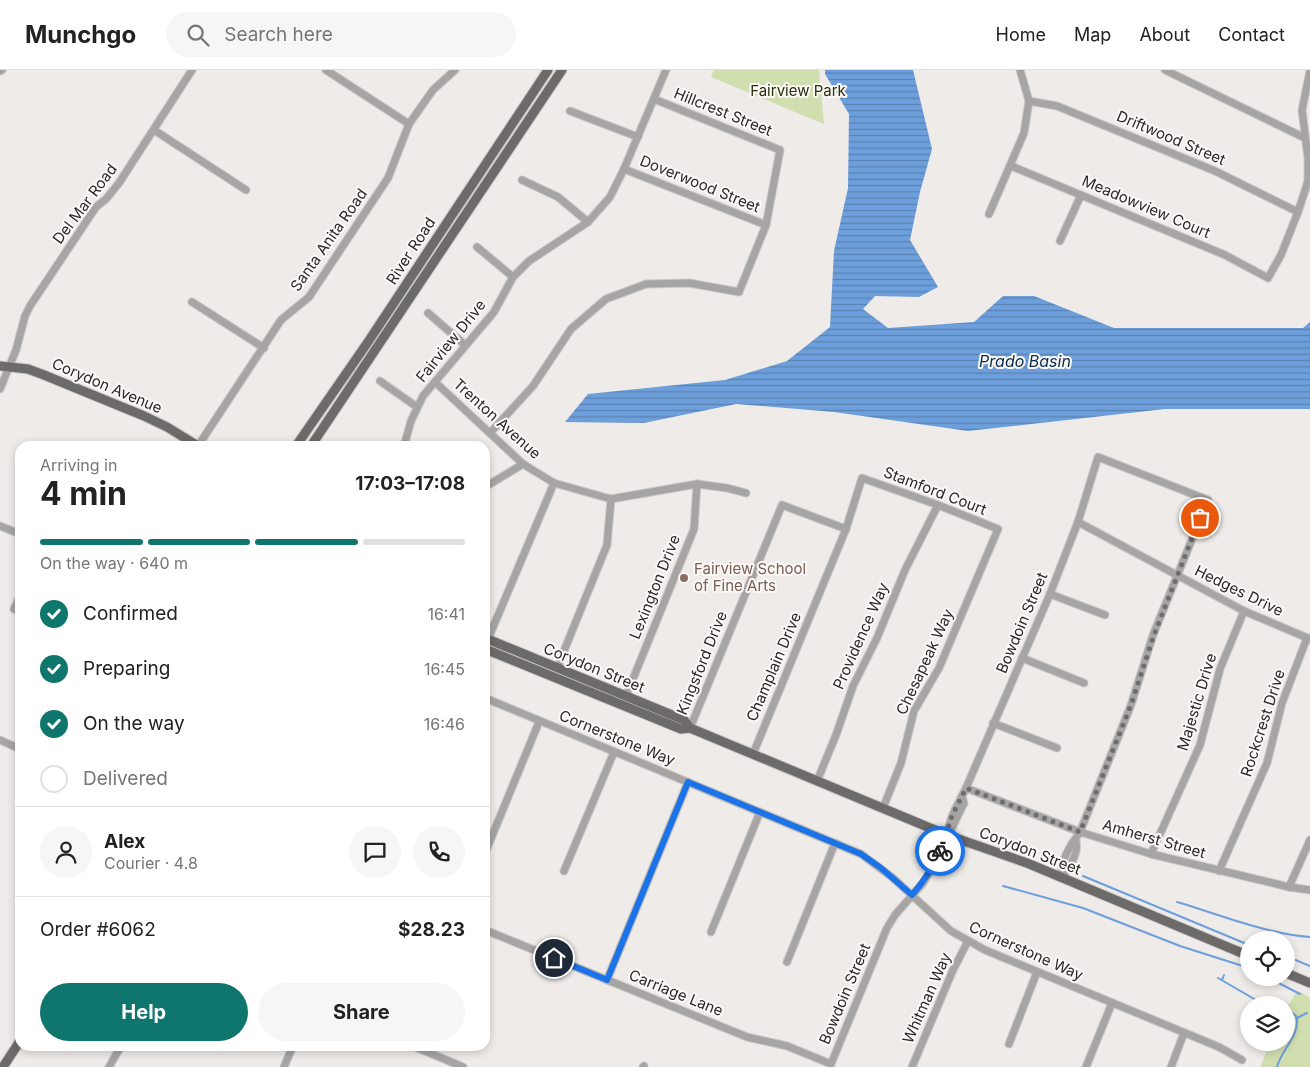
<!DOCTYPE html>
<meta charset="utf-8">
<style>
:root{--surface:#fff;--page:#f6f6f6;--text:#222;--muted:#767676;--line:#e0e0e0;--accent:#0f766e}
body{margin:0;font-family:Inter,sans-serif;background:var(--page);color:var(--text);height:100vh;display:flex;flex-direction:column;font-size:19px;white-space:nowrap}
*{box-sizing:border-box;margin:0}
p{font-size:16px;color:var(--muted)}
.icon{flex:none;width:28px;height:28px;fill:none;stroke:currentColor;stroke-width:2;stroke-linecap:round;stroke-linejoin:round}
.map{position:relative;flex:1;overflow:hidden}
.drawer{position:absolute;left:15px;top:371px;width:475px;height:610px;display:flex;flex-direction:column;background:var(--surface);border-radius:15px;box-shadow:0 2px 8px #0003}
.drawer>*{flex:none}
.fabs{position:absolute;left:1240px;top:861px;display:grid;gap:10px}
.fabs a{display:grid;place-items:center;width:55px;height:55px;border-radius:50%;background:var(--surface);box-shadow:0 2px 8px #0003;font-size:25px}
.pin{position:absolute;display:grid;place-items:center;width:42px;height:42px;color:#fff;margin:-21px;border:2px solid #fff;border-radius:50%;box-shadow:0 1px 5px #0007}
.courier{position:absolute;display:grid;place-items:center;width:50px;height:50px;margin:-25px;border:4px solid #1a73e8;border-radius:50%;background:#fff;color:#222;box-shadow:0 1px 6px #0007}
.overview em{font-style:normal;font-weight:700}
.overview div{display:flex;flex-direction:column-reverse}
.overview{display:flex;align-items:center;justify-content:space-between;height:85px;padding:0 25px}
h1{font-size:32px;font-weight:700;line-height:38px}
.bar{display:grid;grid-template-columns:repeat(4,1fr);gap:8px 5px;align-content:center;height:60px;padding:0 25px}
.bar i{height:6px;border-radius:4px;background:var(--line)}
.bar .active{background:var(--accent)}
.bar p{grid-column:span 4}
.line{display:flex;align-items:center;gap:12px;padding:0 25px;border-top:1px solid var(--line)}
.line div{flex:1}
.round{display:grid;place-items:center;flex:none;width:52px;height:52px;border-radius:26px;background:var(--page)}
ol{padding:0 25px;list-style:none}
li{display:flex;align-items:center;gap:15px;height:55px}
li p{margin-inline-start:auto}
li .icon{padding:5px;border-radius:50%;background:var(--accent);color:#fff;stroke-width:4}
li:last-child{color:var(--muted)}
li i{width:28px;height:28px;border:2px solid var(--line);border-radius:50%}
.cta{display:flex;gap:10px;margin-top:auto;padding:10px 25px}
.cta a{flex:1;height:58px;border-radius:30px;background:var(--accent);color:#fff;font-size:20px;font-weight:700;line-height:58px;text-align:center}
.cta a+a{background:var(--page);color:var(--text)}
header{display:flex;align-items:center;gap:30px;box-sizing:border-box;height:70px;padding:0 25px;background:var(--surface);border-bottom:1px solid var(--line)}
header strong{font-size:24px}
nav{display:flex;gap:28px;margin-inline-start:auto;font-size:18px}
.search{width:350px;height:45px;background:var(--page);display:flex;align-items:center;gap:12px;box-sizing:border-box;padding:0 18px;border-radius:28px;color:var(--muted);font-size:19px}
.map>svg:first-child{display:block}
.green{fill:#d1deaf}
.water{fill:url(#water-rules)}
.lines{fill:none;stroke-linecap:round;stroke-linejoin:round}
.stream{stroke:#6d9fdc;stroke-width:2}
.minor-casing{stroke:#cbc8c6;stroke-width:9}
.major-casing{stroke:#cbc8c6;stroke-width:11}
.minor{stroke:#a6a5a4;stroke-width:7}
.major{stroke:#6d6b6a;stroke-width:9}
.done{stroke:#6f6d6c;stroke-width:5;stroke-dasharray:0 9}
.route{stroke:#1a73e8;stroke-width:6}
.education-dot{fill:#8d6e63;stroke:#fbf8f6;stroke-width:2}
.labels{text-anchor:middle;stroke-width:4;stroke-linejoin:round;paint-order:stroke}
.park-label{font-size:15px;fill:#29310f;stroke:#fbf8f6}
.street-label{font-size:15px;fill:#2a2928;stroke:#fbf8f6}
.education-label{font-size:15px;fill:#785e54;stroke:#fbf8f6;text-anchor:start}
.water-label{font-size:16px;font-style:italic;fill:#062a51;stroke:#fbf8f6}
</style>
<header>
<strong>Munchgo</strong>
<div class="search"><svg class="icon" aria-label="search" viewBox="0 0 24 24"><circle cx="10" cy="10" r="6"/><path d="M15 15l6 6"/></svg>Search here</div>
<nav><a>Home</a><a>Map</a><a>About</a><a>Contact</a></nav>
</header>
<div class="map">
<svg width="1310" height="997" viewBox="0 0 1310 997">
<defs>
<pattern id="water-rules" width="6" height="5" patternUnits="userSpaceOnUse" patternTransform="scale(1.25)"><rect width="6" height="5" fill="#6d9fdc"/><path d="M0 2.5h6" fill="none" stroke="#5a82b2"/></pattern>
</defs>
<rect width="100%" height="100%" fill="#eeebe9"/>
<!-- green -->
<g class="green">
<path d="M 714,0 L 819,0 L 824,54 L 711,7 Z"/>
<path d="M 1297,921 L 1310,927 L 1310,997 L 1260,997 L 1270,973 L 1286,972 L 1286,939 Z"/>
</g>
<!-- water -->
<path class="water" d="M 825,0 L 913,0 L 932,79 L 920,122 L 910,170 L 938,217 L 919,227 L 875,226 L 863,239 L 888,258 L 974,252 L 1003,226 L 1034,226 L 1114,258 L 1303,258 L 1310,252 L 1310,339 L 1165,339 L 968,361 L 834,342 L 736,334 L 644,353 L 565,352 L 588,324 L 725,310 L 787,291 L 830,257 L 834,181 L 848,118 L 849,44 L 825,4 Z"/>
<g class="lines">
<!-- stream -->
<g class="stream">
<path d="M 1083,806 L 1249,875"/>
<path d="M 1003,816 L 1083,838 L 1180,876 L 1249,898"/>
<path d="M 1177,832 C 1218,844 1267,864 1310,867"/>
<path d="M 1286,886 L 1310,896"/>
<path d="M 1218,908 L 1256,930 L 1279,935"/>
<path d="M 1269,908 L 1300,924"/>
<path d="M 1222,910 L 1224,905"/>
<path d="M 1297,948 L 1307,943"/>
<path d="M 1277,997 C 1281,980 1302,963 1296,946 L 1286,937"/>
</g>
<!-- minor casing -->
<g class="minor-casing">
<g id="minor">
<path d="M 326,0 L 409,54"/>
<path d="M 1165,0 L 1305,68"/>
<path d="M 0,1 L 2,0"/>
<path d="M 1029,31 L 1057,36 L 1215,101 L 1298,142"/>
<path d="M 570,41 L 638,67"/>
<path d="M 154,60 L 246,120"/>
<path d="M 1011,96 L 1225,185 L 1268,208 L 1281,185 L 1298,142 L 1308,111 L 1308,88 L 1302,40 L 1310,1"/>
<path d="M 624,99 L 766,155"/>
<path d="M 522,110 L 558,127 L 588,152"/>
<path d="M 989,144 L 1024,63 L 1029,31 L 1020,0"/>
<path d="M 1060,171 L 1081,125"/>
<path d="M 477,177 L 513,207"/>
<path d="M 192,232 L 264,278"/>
<path d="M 428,243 L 465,275"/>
<path d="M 380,311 L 417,337"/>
<path d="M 435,312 L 523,394 L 554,413 L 611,429 L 697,414 L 727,418 L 746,423"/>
<path d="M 0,319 L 16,280 L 25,246 L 30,236 L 96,137 L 106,129 L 119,113 L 192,0"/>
<path d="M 490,363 L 533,316 L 571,259 L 606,229 L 646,214 L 689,213 L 739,222 L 766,155 L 780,80 L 654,29"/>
<path d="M 198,376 L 281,250 L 309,227 L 388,108 L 409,54 L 433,20 L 455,0"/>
<path d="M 404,376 L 411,351 L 423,326 L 494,242 L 513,207 L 529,191 L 588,152 L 610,127 L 624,99 L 666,0"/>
<path d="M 485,417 L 523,394"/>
<path d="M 1078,452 L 1244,541 L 1310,569"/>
<path d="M 0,456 L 20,464"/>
<path d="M 1050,524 L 1105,545"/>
<path d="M 20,526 L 14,539 L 20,542"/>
<path d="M 488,569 L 554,413"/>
<path d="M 1022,588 L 1084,613"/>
<path d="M 557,598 L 607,475 L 611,429"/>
<path d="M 626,626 L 694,459 L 697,414"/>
<path d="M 485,628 L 861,784 L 893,808 L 951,861 L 985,880 L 1219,977 L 1242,990"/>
<path d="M 993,653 L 1057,678"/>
<path d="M 690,658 L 782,435 L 846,459"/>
<path d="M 0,670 L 20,679"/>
<path d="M 753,684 L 846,459 L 862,408 L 938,435 L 998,459 L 939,598 L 914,641 L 901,693 L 883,738"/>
<path d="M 817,711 L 836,665 L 853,616 L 877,568 L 905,500 L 938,435"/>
<path d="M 966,718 L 1080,762 L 1151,784 L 1289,817 L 1310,820"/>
<path d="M 947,765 C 950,745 958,735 966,718 L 1050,524 L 1078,452 L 1098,387 L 1208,430 L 1153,565 L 1131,635 L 1080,762 C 1077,767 1074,770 1071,775 C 1065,785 1061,797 1061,808"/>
<path d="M 485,783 L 539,652"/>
<path d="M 1151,784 L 1200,675 L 1220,599 L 1244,541"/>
<path d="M 564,801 L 614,682"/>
<path d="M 1219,801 L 1267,693 L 1282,633 L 1307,568"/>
<path d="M 1061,808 C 1069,799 1079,783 1076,771"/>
<path d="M 1289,817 L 1310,770"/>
<path d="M 485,860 L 747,967 L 787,976 L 831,994 L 887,858 L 895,845 L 923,813 L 934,795 L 964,733 L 962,726"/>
<path d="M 711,862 L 760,742"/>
<path d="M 787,892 L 835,773"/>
<path d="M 607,910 L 688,712"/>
<path d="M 1009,974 L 1037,902"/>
<path d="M 413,976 L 463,997"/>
<path d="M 109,997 L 121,976"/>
<path d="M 284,997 L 293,976"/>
<path d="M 643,997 L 644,996"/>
<path d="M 912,997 L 953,900 L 968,871"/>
<path d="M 1086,997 L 1112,933"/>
<path d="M 1171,997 L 1184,963"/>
</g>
</g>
<!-- major casing -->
<g class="major-casing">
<g id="major">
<path d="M 0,296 L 28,299 L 44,305 L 144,346 L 167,357 L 198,376"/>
<path d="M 296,376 L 368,272 L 548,0"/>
<path d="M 311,376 L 562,0"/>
<path d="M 485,568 L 684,650 L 690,658 L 947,765 L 1027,793 L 1249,886"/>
<path d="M 485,579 L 681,659 L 690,658"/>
<path d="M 1286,903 L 1310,913"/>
<path d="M 3,997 L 20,971"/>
</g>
</g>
<!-- minor -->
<use href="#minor" class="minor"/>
<!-- major -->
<use href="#major" class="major"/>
</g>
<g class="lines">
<!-- done -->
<path class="done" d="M 940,781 L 948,765 L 949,753 L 954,742 L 966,718 L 1080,762 L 1131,635 L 1154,565 L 1200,448"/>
<!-- route -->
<path class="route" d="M 554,888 L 607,910 L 688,712 L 861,784 L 881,798 L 912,825 C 924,811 933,798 940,781"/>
</g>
<!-- markers -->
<circle class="education-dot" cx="684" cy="508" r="5"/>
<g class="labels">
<!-- park labels -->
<g class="park-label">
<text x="798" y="26">Fairview Park</text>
</g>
<!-- street labels -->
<g class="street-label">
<text transform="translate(723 42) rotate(22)" y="5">Hillcrest Street</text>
<text transform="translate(1171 68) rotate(23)" y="5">Driftwood Street</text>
<text transform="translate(700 114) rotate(22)" y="5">Doverwood Street</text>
<text transform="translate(85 134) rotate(-53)" y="5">Del Mar Road</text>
<text transform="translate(1146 137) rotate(23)" y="5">Meadowview Court</text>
<text transform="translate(329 170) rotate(-55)" y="5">Santa Anita Road</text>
<text transform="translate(411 181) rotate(-57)" y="5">River Road</text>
<text transform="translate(451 271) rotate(-51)" y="5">Fairview Drive</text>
<text transform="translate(107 316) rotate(23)" y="5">Corydon Avenue</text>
<text transform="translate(497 349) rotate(42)" y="5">Trenton Avenue</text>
<text transform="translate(935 421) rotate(21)" y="5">Stamford Court</text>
<text transform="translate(655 517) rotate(-68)" y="5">Lexington Drive</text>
<text transform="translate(1239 521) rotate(26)" y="5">Hedges Drive</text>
<text transform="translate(1022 553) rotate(-67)" y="5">Bowdoin Street</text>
<text transform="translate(861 566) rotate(-66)" y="5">Providence Way</text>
<text transform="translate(925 592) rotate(-65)" y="5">Chesapeak Way</text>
<text transform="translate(702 593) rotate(-68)" y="5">Kingsford Drive</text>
<text transform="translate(774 597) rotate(-67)" y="5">Champlain Drive</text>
<text transform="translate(594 598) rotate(22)" y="5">Corydon Street</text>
<text transform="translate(1197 632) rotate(-73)" y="5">Majestic Drive</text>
<text transform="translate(1263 653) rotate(-72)" y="5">Rockcrest Drive</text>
<text transform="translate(617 668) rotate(22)" y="5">Cornerstone Way</text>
<text transform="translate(1154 769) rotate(16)" y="5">Amherst Street</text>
<text transform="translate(1030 781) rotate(21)" y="5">Corydon Street</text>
<text transform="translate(1026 881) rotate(24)" y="5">Cornerstone Way</text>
<text transform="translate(676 923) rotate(22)" y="5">Carriage Lane</text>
<text transform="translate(845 924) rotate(-67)" y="5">Bowdoin Street</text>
<text transform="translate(927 928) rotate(-66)" y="5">Whitman Way</text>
</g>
<!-- education labels -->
<g class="education-label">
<text x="694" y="504">Fairview School<tspan x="694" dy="17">of Fine Arts</tspan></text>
</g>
<!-- water labels -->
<g class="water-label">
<text x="1025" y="297">Prado Basin</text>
</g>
</g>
</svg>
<div class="fabs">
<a><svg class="icon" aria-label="locate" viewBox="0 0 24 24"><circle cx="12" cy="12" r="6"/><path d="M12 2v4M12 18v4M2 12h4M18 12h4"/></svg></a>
<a><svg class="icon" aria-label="layers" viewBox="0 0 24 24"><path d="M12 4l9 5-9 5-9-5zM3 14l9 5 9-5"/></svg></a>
</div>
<div class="pin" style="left:1200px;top:448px;background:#ea580c"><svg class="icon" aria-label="bag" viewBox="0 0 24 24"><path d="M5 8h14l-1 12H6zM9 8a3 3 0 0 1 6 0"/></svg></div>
<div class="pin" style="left:554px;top:888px;background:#1f2937"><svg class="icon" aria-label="home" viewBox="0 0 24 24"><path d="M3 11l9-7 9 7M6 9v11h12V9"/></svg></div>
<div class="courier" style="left:940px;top:781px"><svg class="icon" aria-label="bike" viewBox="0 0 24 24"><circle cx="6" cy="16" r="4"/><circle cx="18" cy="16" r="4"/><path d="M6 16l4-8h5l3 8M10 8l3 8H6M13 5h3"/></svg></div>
<section class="drawer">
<div class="overview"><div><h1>4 min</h1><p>Arriving in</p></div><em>17:03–17:08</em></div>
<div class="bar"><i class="active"></i><i class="active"></i><i class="active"></i><i></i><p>On the way · 640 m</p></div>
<ol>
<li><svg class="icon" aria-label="check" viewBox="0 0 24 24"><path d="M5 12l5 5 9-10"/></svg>Confirmed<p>16:41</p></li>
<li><svg class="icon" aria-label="check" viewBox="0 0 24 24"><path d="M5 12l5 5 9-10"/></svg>Preparing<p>16:45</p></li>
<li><svg class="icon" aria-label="check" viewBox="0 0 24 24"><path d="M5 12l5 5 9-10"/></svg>On the way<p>16:46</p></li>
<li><i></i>Delivered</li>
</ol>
<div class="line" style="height:90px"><a class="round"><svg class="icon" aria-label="person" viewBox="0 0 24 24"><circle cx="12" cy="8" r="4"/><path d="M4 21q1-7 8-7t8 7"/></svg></a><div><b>Alex</b><p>Courier · 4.8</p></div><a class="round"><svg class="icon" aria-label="chat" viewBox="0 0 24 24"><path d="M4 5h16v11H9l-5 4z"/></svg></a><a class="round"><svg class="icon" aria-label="phone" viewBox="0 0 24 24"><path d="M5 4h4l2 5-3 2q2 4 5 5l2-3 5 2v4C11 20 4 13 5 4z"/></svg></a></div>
<div class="line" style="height:65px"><div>Order #6062</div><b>$28.23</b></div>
<div class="cta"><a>Help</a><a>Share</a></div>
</section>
</div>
